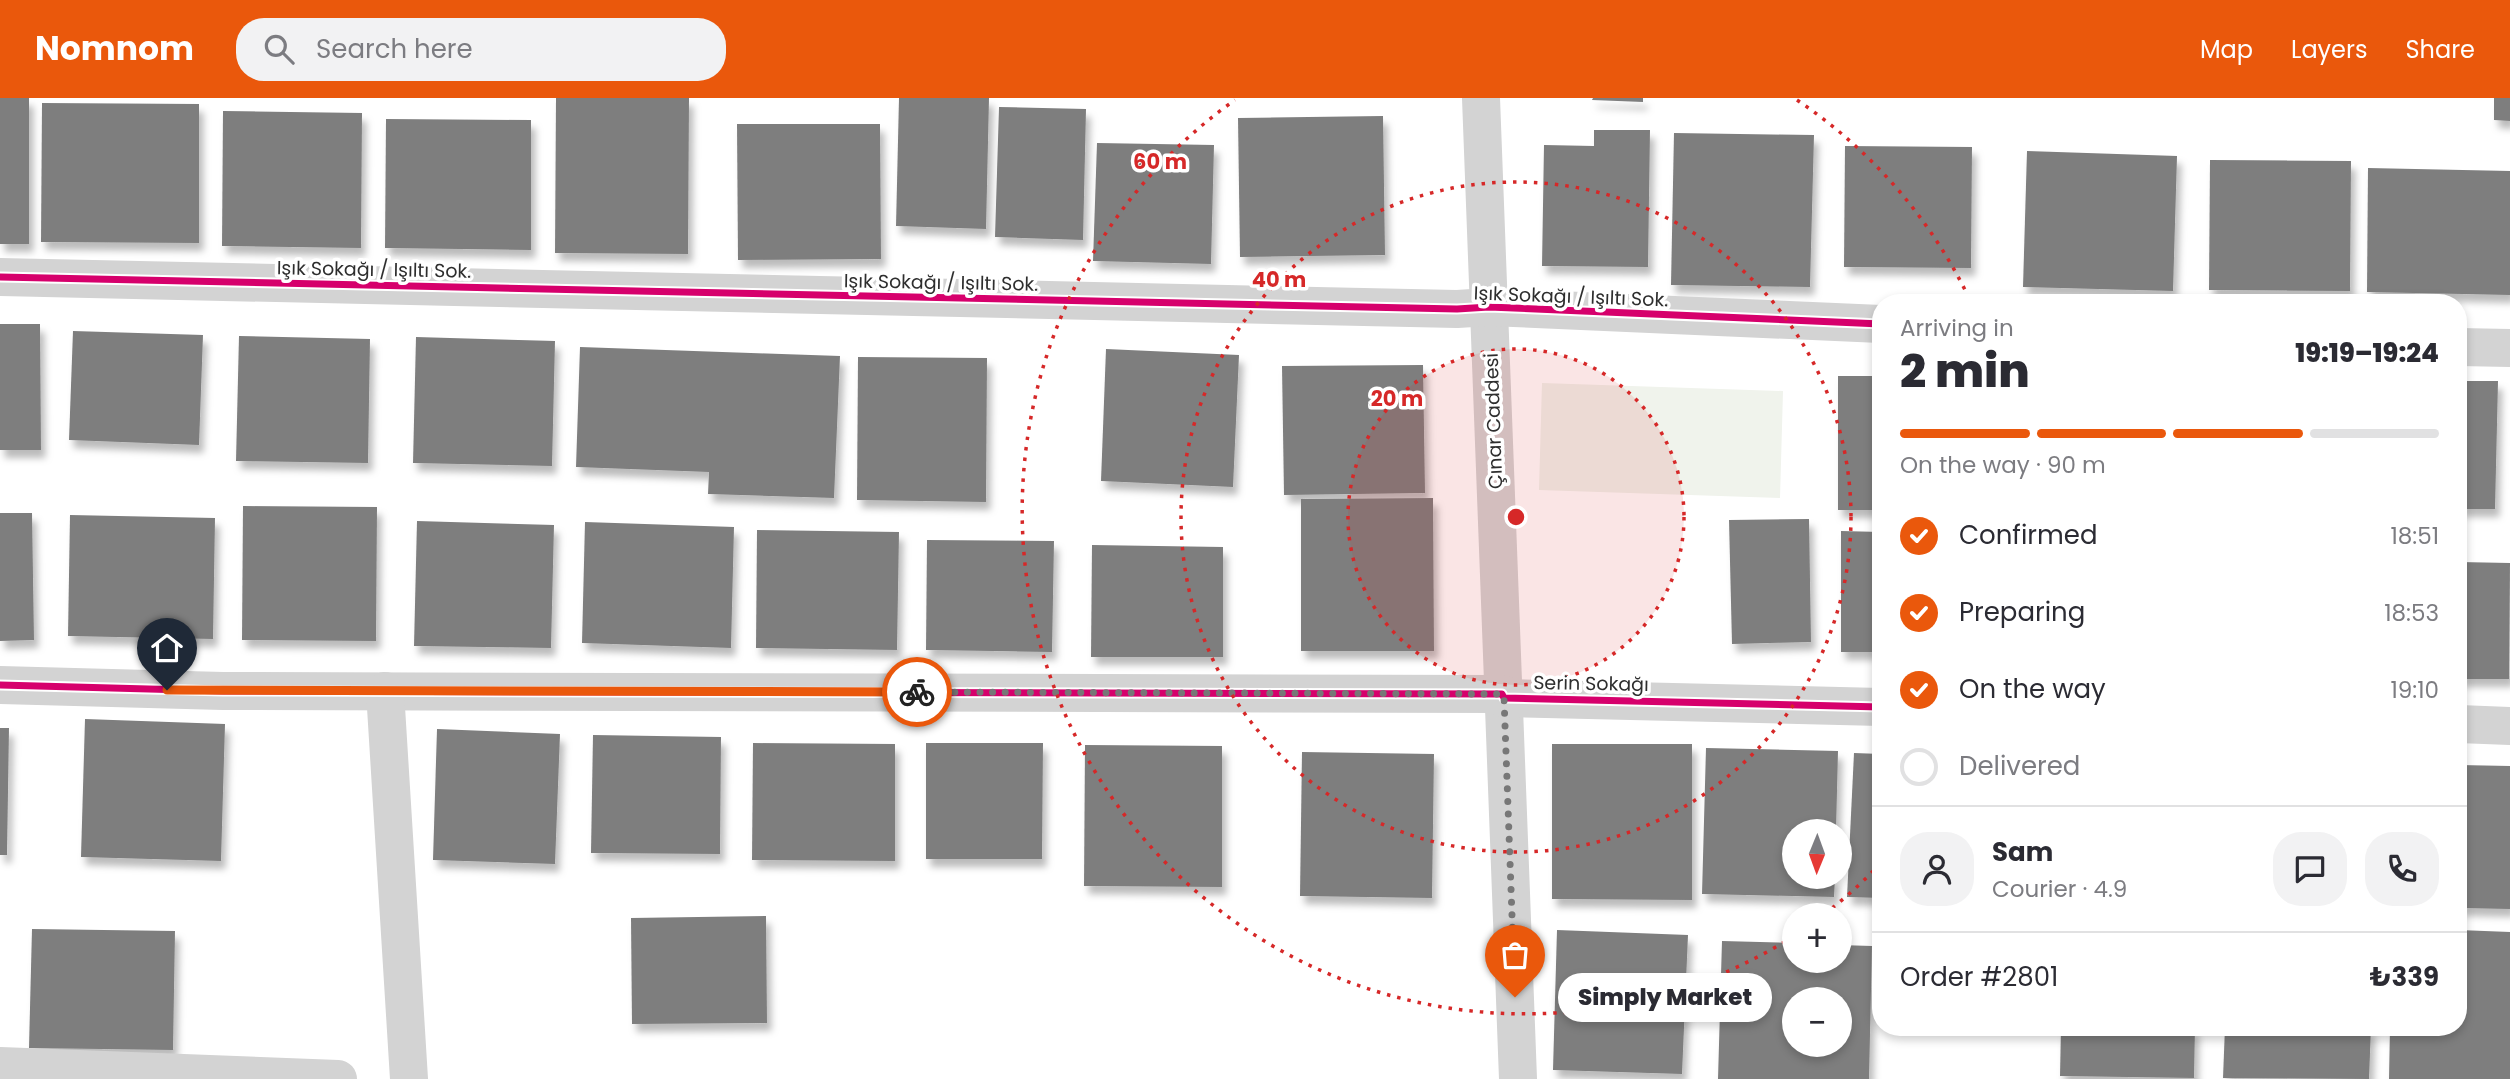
<!DOCTYPE html>
<meta charset="utf-8">
<style>
:root{--surface:#fff;--page:#f2f2f3;--text:#2b2b33;--muted:#7c7c81;--line:#e1e1e2;--accent:#ea580c}
body{margin:0;font-family:Poppins,sans-serif;background:var(--page);color:var(--text);height:100vh;display:flex;flex-direction:column;font-size:26px;white-space:nowrap}
*{box-sizing:border-box;margin:0}
p{font-size:23px;color:var(--muted)}
.icon{flex:none;width:38px;height:38px;fill:none;stroke:currentColor;stroke-width:2;stroke-linecap:round;stroke-linejoin:round}
.map{position:relative;flex:1;overflow:hidden}
.panel{position:absolute;left:1872px;top:196px;width:595px;height:742px;display:flex;flex-direction:column;background:var(--surface);border-radius:28px;box-shadow:0 4px 10px #0003}
.panel>*{flex:none}
.needle{width:46px;rotate:181deg}
.fabs{position:absolute;left:1782px;top:721px;display:grid;gap:14px}
.fabs a{display:grid;place-items:center;width:70px;height:70px;border-radius:50%;background:var(--surface);box-shadow:0 4px 10px #0003;font-size:35px}
.pin{position:absolute;display:grid;place-items:center;width:60px;height:60px;color:#fff;margin:-72px -30px;border-radius:50% 50% 50% 0;rotate:-45deg;box-shadow:0 0 7px #0007}
.pin .icon{rotate:45deg}
.courier{position:absolute;display:grid;place-items:center;width:70px;height:70px;margin:-35px;border:5px solid #ea580c;border-radius:50%;background:#fff;color:#222;box-shadow:0 2px 9px #0007}
.bubble{position:absolute;height:49px;border-radius:24px;background:var(--surface);box-shadow:0 4px 10px #0003;font-size:23px;font-weight:800;line-height:49px;text-align:center}
.headline em{font-style:normal;font-weight:800}
.headline div{display:flex;flex-direction:column-reverse}
.headline{display:flex;align-items:center;justify-content:space-between;height:119px;padding:0 28px}
h1{font-size:46px;font-weight:800;line-height:52px}
.bar{display:grid;grid-template-columns:repeat(4,1fr);gap:10px 7px;align-content:center;height:84px;padding:0 28px}
.bar i{height:9px;border-radius:5px;background:var(--line)}
.bar .current{background:var(--accent)}
.bar p{grid-column:span 4}
.line{display:flex;align-items:center;gap:18px;padding:0 28px;border-top:2px solid var(--line)}
.line div{flex:1}
.round{display:grid;place-items:center;flex:none;width:74px;height:74px;border-radius:28px;background:var(--page)}
ol{padding:0 28px;list-style:none}
li{display:flex;align-items:center;gap:21px;height:77px}
li p{margin-inline-start:auto}
li .icon{padding:7px;border-radius:50%;background:var(--accent);color:#fff;stroke-width:4}
li:last-child{color:var(--muted)}
li i{width:38px;height:38px;border:4px solid var(--line);border-radius:50%}
header{display:flex;align-items:center;gap:42px;box-sizing:border-box;height:98px;padding:0 35px;background:var(--accent);color:#fff}
header strong{font-size:33px}
nav{display:flex;gap:38px;margin-inline-start:auto;font-size:24px}
.search{width:490px;height:63px;background:var(--page);display:flex;align-items:center;gap:18px;box-sizing:border-box;padding:0 24px;border-radius:28px;color:var(--muted);font-size:26px}
.map>svg:first-child{display:block}
.green{fill:#f0f3ec}
.building{fill:#7e7e7e;fill-rule:evenodd;filter:url(#shadow)}
.lines{fill:none;stroke-linecap:round;stroke-linejoin:round}
.minor{stroke:#d3d3d3;stroke-width:38}
.cycleway-casing{stroke:#fff;stroke-width:11}
.cycleway{stroke:#d6006c;stroke-width:7}
.done{stroke:#777;stroke-width:7;stroke-dasharray:0 12.6}
.route{stroke:#ea580c;stroke-width:9}
.ring{fill:none;stroke:#d62828;stroke-width:3.5;stroke-dasharray:3.5 7}
.labels{text-anchor:middle;stroke-width:7;stroke-linejoin:round;paint-order:stroke}
.street-label{font-size:19px;fill:#2e2e2e;stroke:#fff}
.centre{fill:#d62828;stroke:#fff;stroke-width:3.5}
.ring-label{font-size:21px;text-anchor:middle;font-weight:bold;fill:#d62828;stroke:#fff;stroke-width:7;stroke-linejoin:round;paint-order:stroke}
</style>
<header>
<strong>Nomnom</strong>
<div class="search"><svg class="icon" aria-label="search" viewBox="0 0 24 24"><circle cx="10" cy="10" r="6"/><path d="M15 15l6 6"/></svg>Search here</div>
<nav><a>Map</a><a>Layers</a><a>Share</a></nav>
</header>
<div class="map">
<svg width="2510" height="981" viewBox="0 0 2510 981">
<defs>
<filter id="shadow"><feDropShadow dx="4.5" dy="8" stdDeviation="3.5" flood-color="#0004"/></filter>
</defs>
<rect width="100%" height="100%" fill="#fff"/>
<!-- green -->
<path class="green" d="M 1542,285 L 1783,293 L 1780,400 L 1539,392 Z"/>
<!-- building -->
<g class="building">
<rect x="0" y="0" width="29" height="146"/>
<path d="M 556,0 L 689,0 L 688,156 L 555,155 Z"/>
<path d="M 899,0 L 989,0 L 986,131 L 896,128 Z"/>
<path d="M 1593,0 L 1643,0 L 1643,4 L 1592,2 Z"/>
<path d="M 2494,0 L 2510,0 L 2510,23 L 2494,22 Z"/>
<path d="M 42,5 L 199,6 L 199,145 L 41,144 Z"/>
<path d="M 999,9 L 1086,11 L 1083,142 L 995,139 Z"/>
<path d="M 223,13 L 362,15 L 361,150 L 222,148 Z"/>
<path d="M 1383,18 L 1385,157 L 1240,159 L 1238,20 Z"/>
<path d="M 386,21 L 531,22 L 531,152 L 385,150 Z"/>
<path d="M 737,26 L 880,26 L 881,161 L 738,162 Z"/>
<path d="M 1594,32 L 1650,32 L 1648,169 L 1542,168 L 1544,47 L 1594,48 Z"/>
<path d="M 1674,35 L 1814,37 L 1810,189 L 1671,187 Z"/>
<path d="M 1097,45 L 1214,47 L 1211,166 L 1093,163 Z"/>
<path d="M 1845,48 L 1972,49 L 1971,170 L 1844,169 Z"/>
<path d="M 2027,53 L 2177,58 L 2173,193 L 2023,189 Z"/>
<path d="M 2210,62 L 2351,63 L 2350,193 L 2209,192 Z"/>
<path d="M 2368,70 L 2510,73 L 2510,197 L 2367,194 Z"/>
<path d="M 0,226 L 40,226 L 41,352 L 0,352 Z"/>
<path d="M 73,233 L 203,237 L 199,347 L 69,342 Z"/>
<path d="M 239,238 L 370,241 L 368,365 L 236,363 Z"/>
<path d="M 416,239 L 555,243 L 552,368 L 413,365 Z"/>
<path d="M 580,249 L 840,258 L 834,400 L 708,396 L 709,374 L 576,369 Z"/>
<path d="M 1106,251 L 1239,257 L 1233,389 L 1101,383 Z"/>
<path d="M 858,259 L 987,260 L 986,404 L 857,402 Z"/>
<path d="M 1423,267 L 1425,395 L 1284,397 L 1282,268 Z"/>
<rect x="1838" y="278" width="43" height="134"/>
<path d="M 2459,283 L 2498,283 L 2495,411 L 2459,411 Z"/>
<path d="M 1433,400 L 1434,553 L 1301,553 L 1301,401 Z"/>
<path d="M 243,408 L 377,409 L 376,543 L 242,542 Z"/>
<path d="M 0,415 L 32,415 L 34,542 L 0,543 Z"/>
<path d="M 70,417 L 215,420 L 213,541 L 68,538 Z"/>
<path d="M 1809,421 L 1811,544 L 1732,546 L 1729,422 Z"/>
<path d="M 417,423 L 554,427 L 551,550 L 414,548 Z"/>
<path d="M 585,424 L 734,429 L 731,550 L 582,545 Z"/>
<path d="M 757,432 L 899,434 L 897,552 L 756,550 Z"/>
<path d="M 1841,433 L 1881,434 L 1881,554 L 1841,554 Z"/>
<path d="M 927,442 L 1054,443 L 1052,554 L 926,552 Z"/>
<path d="M 1092,447 L 1223,449 L 1223,559 L 1091,559 Z"/>
<path d="M 2459,464 L 2510,465 L 2509,581 L 2459,581 Z"/>
<path d="M 85,621 L 225,626 L 221,763 L 81,759 Z"/>
<path d="M 0,630 L 9,630 L 7,757 L 0,757 Z"/>
<path d="M 437,631 L 560,636 L 555,766 L 433,762 Z"/>
<path d="M 593,637 L 721,639 L 720,756 L 591,755 Z"/>
<path d="M 753,645 L 895,646 L 895,763 L 752,762 Z"/>
<path d="M 926,645 L 1043,645 L 1042,761 L 926,761 Z"/>
<path d="M 1552,646 L 1692,646 L 1692,802 L 1552,801 Z"/>
<path d="M 1085,647 L 1222,648 L 1222,789 L 1084,788 Z"/>
<path d="M 1706,650 L 1838,653 L 1836,733 L 1794,733 L 1794,779 L 1835,779 L 1834,799 L 1702,796 Z"/>
<path d="M 1302,654 L 1434,656 L 1432,800 L 1300,798 Z"/>
<path d="M 1854,655 L 1881,656 L 1881,800 L 1847,799 Z"/>
<path d="M 2459,667 L 2510,668 L 2510,811 L 2459,810 Z"/>
<path d="M 766,818 L 767,925 L 632,926 L 631,820 Z"/>
<path d="M 32,831 L 175,833 L 173,952 L 29,950 Z"/>
<path d="M 1557,832 L 1688,837 L 1682,976 L 1553,972 Z"/>
<path d="M 2459,832 L 2510,834 L 2510,981 L 2389,981 L 2390,929 L 2459,929 Z"/>
<path d="M 1722,843 L 1794,845 L 1794,863 L 1839,863 L 1839,847 L 1872,848 L 1869,981 L 1718,981 ZM 1794,901 L 1839,901 L 1839,947 L 1794,947 Z"/>
<path d="M 2061,929 L 2195,929 L 2194,980 L 2060,978 Z"/>
<path d="M 2225,929 L 2371,929 L 2369,981 L 2223,980 Z"/>
</g>
<g class="lines">
<!-- minor -->
<g class="minor">
<path d="M 1481,0 L 1518,981"/>
<path d="M 0,179 L 1457,211 L 1489,209 L 1881,226"/>
<path d="M 2459,249 L 2510,250"/>
<path d="M 0,587 L 223,593 L 1502,596 L 1504,600 L 1881,609"/>
<path d="M 385,593 L 409,981"/>
<path d="M 2459,626 L 2510,628"/>
<path d="M 0,968 L 338,981"/>
</g>
<!-- cycleway casing -->
<g class="cycleway-casing">
<g id="cycleway">
<path d="M 0,179 L 1457,211 L 1489,209 L 1881,226"/>
<path d="M 0,587 L 223,593 L 1502,596 L 1504,600 L 1881,609"/>
</g>
</g>
<!-- cycleway -->
<use href="#cycleway" class="cycleway"/>
</g>
<g class="lines">
<!-- done -->
<path class="done" d="M 917,594 L 1502,596 L 1504,600 L 1515,899"/>
<!-- route -->
<path class="route" d="M 167,592 L 917,594"/>
</g>
<!-- distance rings -->
<circle cx="1516" cy="419" r="168" fill="#d62828" fill-opacity=".12"/>
<g class="ring">
<circle cx="1516" cy="419" r="168"/>
<circle cx="1516" cy="419" r="335"/>
<path d="M1881 765A503 503 0 0 1 1826 815M1794 838A503 503 0 0 1 1235 2M1797 2A503 503 0 0 1 1970 202"/>
</g>
<g class="labels">
<!-- street labels -->
<g class="street-label">
<text transform="translate(374 171) rotate(1)" y="7">Işık Sokağı / Işıltı Sok.</text>
<text transform="translate(941 184) rotate(1)" y="7">Işık Sokağı / Işıltı Sok.</text>
<text transform="translate(1571 198) rotate(2)" y="7">Işık Sokağı / Işıltı Sok.</text>
<text transform="translate(1493 323) rotate(-92)" y="7">Çınar Caddesi</text>
<text transform="translate(1591 585) rotate(1)" y="7">Serin Sokağı</text>
</g>
</g>
<circle cx="1516" cy="419" r="10" class="centre"/>
<g class="ring-label">
<text x="1160" y="71">60 m</text>
<text x="1279" y="189">40 m</text>
<text x="1397" y="308">20 m</text>
</g>
</svg>
<div class="fabs">
<a><svg class="needle" viewBox="-14 -14 28 28"><path d="M0-13l5 13h-10z" fill="#e53935"/><path d="M0 13l5-13h-10z" fill="#7c7c81"/></svg></a>
<a>+</a>
<a>−</a>
</div>
<div class="pin" style="left:1515px;top:899px;background:#ea580c"><svg class="icon" aria-label="bag" viewBox="0 0 24 24"><path d="M5 8h14l-1 12H6zM9 8a3 3 0 0 1 6 0"/></svg></div>
<div class="pin" style="left:167px;top:592px;background:#1f2937"><svg class="icon" aria-label="home" viewBox="0 0 24 24"><path d="M3 11l9-7 9 7M6 9v11h12V9"/></svg></div>
<div class="courier" style="left:917px;top:594px"><svg class="icon" aria-label="bike" viewBox="0 0 24 24"><circle cx="6" cy="16" r="4"/><circle cx="18" cy="16" r="4"/><path d="M6 16l4-8h5l3 8M10 8l3 8H6M13 5h3"/></svg></div>
<div class="bubble" style="left:1558px;top:875px;width:214px">Simply Market</div>
<section class="panel">
<div class="headline"><div><h1>2 min</h1><p>Arriving in</p></div><em>19:19–19:24</em></div>
<div class="bar"><i class="current"></i><i class="current"></i><i class="current"></i><i></i><p>On the way · 90 m</p></div>
<ol>
<li><svg class="icon" aria-label="check" viewBox="0 0 24 24"><path d="M5 12l5 5 9-10"/></svg>Confirmed<p>18:51</p></li>
<li><svg class="icon" aria-label="check" viewBox="0 0 24 24"><path d="M5 12l5 5 9-10"/></svg>Preparing<p>18:53</p></li>
<li><svg class="icon" aria-label="check" viewBox="0 0 24 24"><path d="M5 12l5 5 9-10"/></svg>On the way<p>19:10</p></li>
<li><i></i>Delivered</li>
</ol>
<div class="line" style="height:126px"><a class="round"><svg class="icon" aria-label="person" viewBox="0 0 24 24"><circle cx="12" cy="8" r="4"/><path d="M4 21q1-7 8-7t8 7"/></svg></a><div><b>Sam</b><p>Courier · 4.9</p></div><a class="round"><svg class="icon" aria-label="chat" viewBox="0 0 24 24"><path d="M4 5h16v11H9l-5 4z"/></svg></a><a class="round"><svg class="icon" aria-label="phone" viewBox="0 0 24 24"><path d="M5 4h4l2 5-3 2q2 4 5 5l2-3 5 2v4C11 20 4 13 5 4z"/></svg></a></div>
<div class="line" style="height:91px"><div>Order #2801</div><b>₺339</b></div>
</section>
</div>
